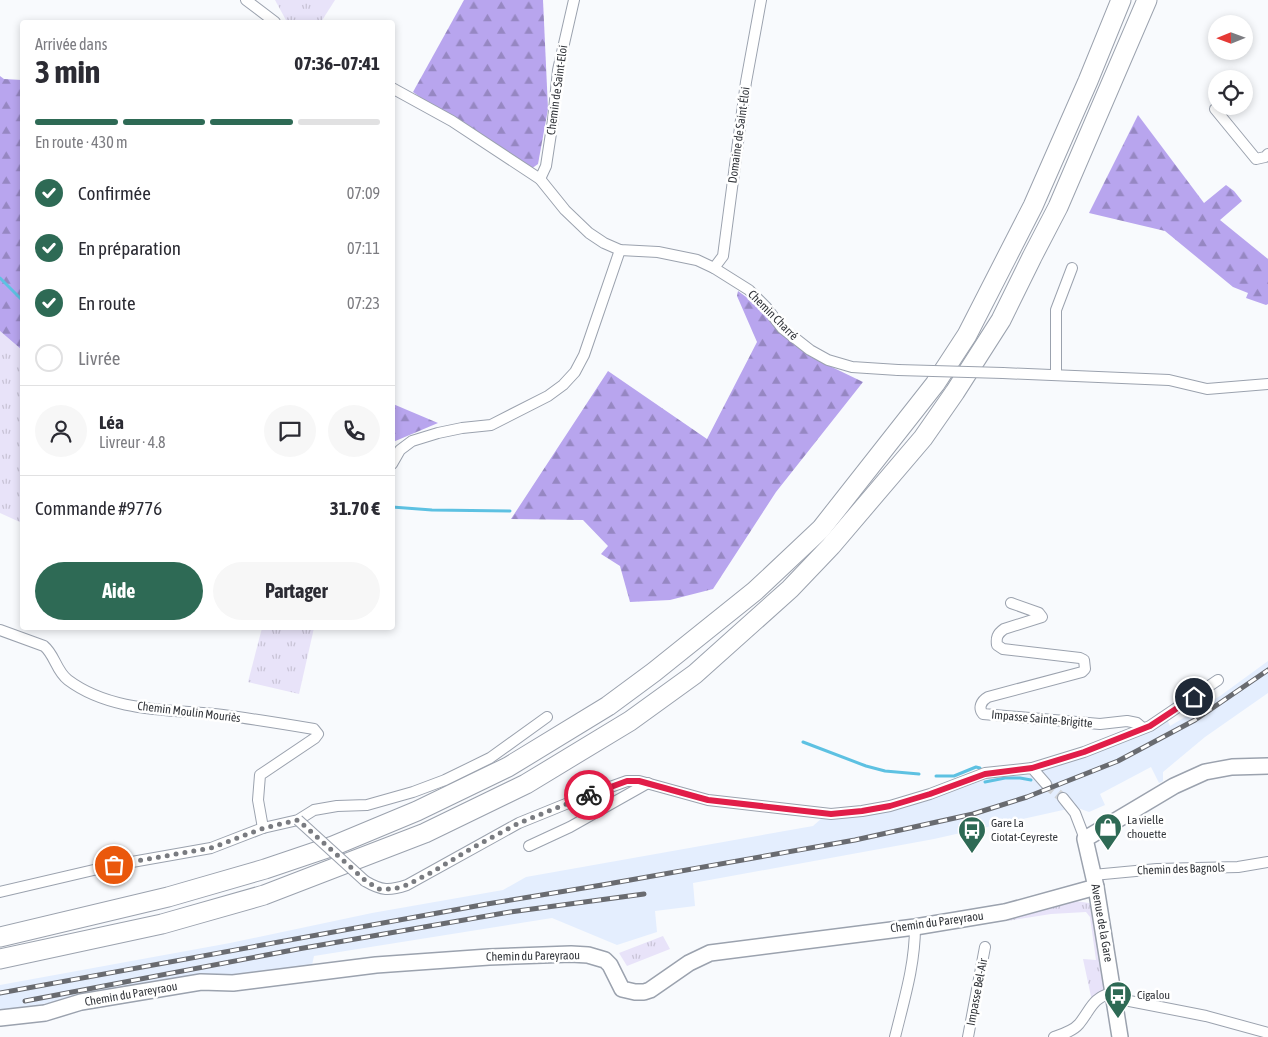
<!DOCTYPE html>
<html lang="fr">
<meta charset="utf-8">
<style>
:root{--surface:#fff;--page:#f7f7f7;--text:#2b2b33;--muted:#7c7c81;--line:#e1e1e2;--accent:#2e6a55}
body{margin:0;font-family:"Asap Condensed",sans-serif;background:var(--page);color:var(--text);height:100vh;display:flex;flex-direction:column;font-size:19px;white-space:nowrap}
*{box-sizing:border-box;margin:0}
p{font-size:16px;color:var(--muted)}
.icon{flex:none;width:28px;height:28px;fill:none;stroke:currentColor;stroke-width:2;stroke-linecap:round;stroke-linejoin:round}
.map{position:relative;flex:1;overflow:hidden}
.drawer{position:absolute;left:20px;top:20px;width:375px;height:610px;display:flex;flex-direction:column;background:var(--surface);border-radius:5px;box-shadow:0 2px 8px #0003}
.drawer>*{flex:none}
.needle{width:32px;rotate:269deg}
.fabs{position:absolute;left:1208px;top:15px;display:grid;gap:10px}
.fabs a{display:grid;place-items:center;width:45px;height:45px;border-radius:50%;background:var(--surface);box-shadow:0 2px 8px #0003;font-size:25px}
.pin{position:absolute;display:grid;place-items:center;width:42px;height:42px;color:#fff;margin:-21px;border:2px solid #fff;border-radius:50%;box-shadow:0 1px 5px #0007}
.courier{position:absolute;display:grid;place-items:center;width:50px;height:50px;margin:-25px;border:4px solid #e11d48;border-radius:50%;background:#fff;color:#222;box-shadow:0 1px 6px #0007}
.headline em{font-style:normal;font-weight:700}
.headline div{display:flex;flex-direction:column-reverse}
.headline{display:flex;align-items:center;justify-content:space-between;height:85px;padding:0 15px}
h1{font-size:32px;font-weight:700;line-height:38px}
.bar{display:grid;grid-template-columns:repeat(4,1fr);gap:8px 5px;align-content:center;height:60px;padding:0 15px}
.bar i{height:6px;border-radius:4px;background:var(--line)}
.bar .current{background:var(--accent)}
.bar p{grid-column:span 4}
.line{display:flex;align-items:center;gap:12px;padding:0 15px;border-top:1px solid var(--line)}
.line div{flex:1}
.round{display:grid;place-items:center;flex:none;width:52px;height:52px;border-radius:26px;background:var(--page)}
ol{padding:0 15px;list-style:none}
li{display:flex;align-items:center;gap:15px;height:55px}
li p{margin-inline-start:auto}
li .icon{padding:5px;border-radius:50%;background:var(--accent);color:#fff;stroke-width:4}
li:last-child{color:var(--muted)}
li i{width:28px;height:28px;border:2px solid var(--line);border-radius:50%}
.button{display:flex;gap:10px;margin-top:auto;padding:10px 15px}
.button a{flex:1;height:58px;border-radius:30px;background:var(--accent);color:#fff;font-size:20px;font-weight:700;line-height:58px;text-align:center}
.button a+a{background:var(--page);color:var(--text)}
.map>svg:first-child{display:block}
.built{fill:#e4eefe}
.grass{fill:url(#grass-tufts)}
.forest{fill:url(#forest-firs)}
.lines{fill:none;stroke-linecap:round;stroke-linejoin:round}
.stream{stroke:#5dc1e2;stroke-width:3}
.street-tunnel{stroke:#d1d3d6;stroke-width:10;stroke-dasharray:10 5;stroke-linecap:butt}
.street-casing{stroke:#9ba2ae;stroke-width:12}
.secondary-casing{stroke:#9ba2ae;stroke-width:18}
.highway-casing{stroke:#9ba2ae;stroke-width:21}
.street{stroke:#fff;stroke-width:10}
.secondary{stroke:#fff;stroke-width:15}
.highway{stroke:#fff;stroke-width:19}
.rail-casing{stroke:#696b70;stroke-width:5}
.rail{stroke:#fff;stroke-width:3;stroke-dasharray:9;stroke-linecap:butt}
.street-bridge-casing{stroke:#9ba2ae;stroke-width:12;stroke-linecap:butt}
.street-bridge{stroke:#fff;stroke-width:10}
.done{stroke:#797b80;stroke-width:5;stroke-dasharray:0 9}
.route{stroke:#e11d48;stroke-width:6}
.labels{text-anchor:middle;stroke-width:5;stroke-linejoin:round;paint-order:stroke}
.street-label{font-size:12px;fill:#34373c;stroke:#fff}
.poi-label{font-size:12px;fill:#34373c;stroke:#fff;text-anchor:start}
</style>
<div class="map">
<svg width="1268" height="1037" viewBox="0 0 1268 1037">
<defs>
<pattern id="grass-tufts" width="24" height="20" patternUnits="userSpaceOnUse" patternTransform="scale(1.25)"><rect width="24" height="20" fill="#e8e3f9"/><path d="M3 7l-1-3M5 7V3M7 7l1-3M15 17l-1-3M17 17v-4M19 17l1-3" fill="none" stroke="#c8c3d6"/></pattern>
<pattern id="forest-firs" width="22" height="20" patternUnits="userSpaceOnUse" patternTransform="scale(1.25)"><rect width="22" height="20" fill="#b8a5ee"/><path d="M5 1l3.5 6h-7zM16 11l3.5 6h-7z" fill="#9687c2"/></pattern>
</defs>
<rect width="100%" height="100%" fill="#f8fafd"/>
<!-- built -->
<path class="built" d="M 1268,661 L 1268,693 L 1205,737 L 1163,772 L 1163,781 L 1159,783 L 1151,767 L 1100,794 L 1105,805 L 1089,812 L 1078,808 L 1063,810 L 934,839 L 693,883 L 695,906 L 655,911 L 657,932 L 617,945 L 552,918 L 314,956 L 312,965 L 209,977 L 0,1011 L 0,985 L 230,943 L 372,913 L 503,890 L 526,877 L 813,826 L 822,818 L 875,813 L 905,808 L 986,777 L 1030,775 L 1167,719 L 1170,726 L 1220,696 Z"/>
<!-- grass -->
<g class="grass">
<path d="M 275,0 L 335,0 L 321,22 L 287,22 Z"/>
<path d="M 0,331 L 22,350 L 22,523 L 0,513 Z"/>
<path d="M 262,628 L 314,628 L 299,694 L 248,682 Z"/>
<path d="M 1075,901 L 1089,903 L 1095,908 L 1105,988 L 1093,1001 L 1092,1001 L 1083,959 L 1096,960 L 1090,917 L 1086,912 L 1051,914 L 1007,921 L 1065,902 Z"/>
<path d="M 663,936 L 670,949 L 627,966 L 619,953 Z"/>
</g>
<!-- forest -->
<g class="forest">
<path d="M 464,0 L 543,0 L 548,109 L 538,164 L 531,169 L 439,111 L 413,92 Z"/>
<path d="M 0,76 L 4,79 L 22,80 L 22,350 L 0,331 Z"/>
<path d="M 1138,115 L 1204,203 L 1226,185 L 1234,191 L 1242,201 L 1220,220 L 1268,259 L 1268,304 L 1266,305 L 1246,298 L 1248,293 L 1233,287 L 1165,231 L 1089,213 Z"/>
<path d="M 738,291 L 757,305 L 787,339 L 811,357 L 863,382 L 776,492 L 713,589 L 670,600 L 630,602 L 620,566 L 601,554 L 608,546 L 583,520 L 511,519 L 608,371 L 707,439 L 757,342 L 737,296 Z"/>
<path d="M 393,404 L 438,423 L 393,442 Z"/>
</g>
<g class="lines">
<!-- stream -->
<g class="stream">
<path d="M 0,278 L 22,300"/>
<path d="M 392,507 L 432,510 L 510,511"/>
<path d="M 803,742 L 866,766 L 885,771 L 919,774"/>
<path d="M 936,776 L 954,776 L 976,767 L 980,768"/>
<path d="M 985,782 L 1005,778 L 1020,778 L 1031,780"/>
</g>
<!-- street-tunnel -->
<path class="street-tunnel" d="M 1046,784 L 1063,798"/>
<!-- street casing -->
<g class="street-casing">
<g id="street">
<path d="M 246,0 L 275,22"/>
<path d="M 392,88 L 452,121 L 540,179 L 565,210 L 589,233 L 604,243 L 620,250 L 658,252 L 697,260 L 714,268 L 749,290 L 766,307 L 782,328 L 810,350 L 828,360 L 852,367 L 898,370"/>
<path d="M 1215,109 L 1256,159 L 1265,157 L 1268,154"/>
<path d="M 540,179 L 546,166 L 553,120 L 558,70 L 574,0"/>
<path d="M 714,268 L 723,256 L 746,82 L 761,0"/>
<path d="M 1003,373 L 1169,380 L 1207,389 L 1268,384"/>
<path d="M 1056,375 L 1056,310 L 1072,268"/>
<path d="M 392,464 L 400,450 L 412,441 L 438,433 L 462,428 L 491,425 L 548,396 L 563,385 L 575,372 L 584,355 L 620,250"/>
<path d="M 1011,603 L 1039,613 L 1042,617 L 1004,629 C 997,634 996,638 997,645 L 1003,649 L 1080,658 L 1084,660 L 1085,669 L 1082,672 L 988,697 C 981,701 978,708 983,714 L 1100,724 L 1127,721 L 1137,723 L 1143,728"/>
<path d="M 0,630 L 44,646 C 55,655 56,671 68,680 C 112,713 172,709 223,715 C 254,719 284,724 314,729 L 318,734 L 315,738 L 260,775 L 258,800 L 263,828"/>
<path d="M 1032,768 L 1084,752 L 1150,726 L 1218,680"/>
<path d="M 1063,798 L 1075,813 L 1085,839"/>
<path d="M 529,846 L 570,827 L 648,783"/>
<path d="M 1093,875 L 1157,869 L 1238,867 L 1268,862"/>
<path d="M 365,881 C 382,891 389,891 407,885 L 519,823 L 588,795 L 627,781 L 639,781 L 708,800 L 831,814 L 862,811 L 890,806 L 930,794 L 985,773 L 1032,768 L 1046,784"/>
<path d="M 0,892 L 115,865 L 211,848 L 263,828 L 298,820 L 314,810 L 337,806 L 367,805 L 413,792 L 445,780 L 490,758 L 547,717"/>
<path d="M 1114,998 L 1206,1016 L 1268,1033"/>
<path d="M 895,1037 C 904,1000 915,965 915,927"/>
<path d="M 968,1037 L 985,947"/>
<path d="M 1054,1037 C 1063,1034 1073,1031 1079,1024 C 1092,1008 1091,999 1113,992"/>
</g>
</g>
<!-- secondary casing -->
<g class="secondary-casing">
<g id="secondary">
<path d="M 0,1018 L 45,1013 L 81,1002 L 201,982 L 233,983 L 376,965 L 489,957 L 571,954 L 588,955 L 605,960 L 610,965 L 622,989 L 635,992 L 644,992 L 650,990 L 689,963 L 710,953 L 915,927 L 1005,912 L 1096,887"/>
<path d="M 1120,1037 L 1096,887 L 1085,839 L 1174,786 L 1205,772 L 1232,767 L 1268,766"/>
</g>
</g>
<!-- highway casing -->
<g class="highway-casing">
<g id="highway">
<path d="M 0,937 L 168,897 L 265,869 L 333,846 L 417,811 L 508,767 L 608,706 L 654,672 L 755,591 L 821,529 L 935,384 L 967,335 L 1033,206 L 1088,81 L 1121,0"/>
<path d="M 0,959 L 162,924 L 264,895 L 425,833 L 526,784 L 630,721 L 695,674 L 790,589 L 831,546 L 923,438 L 955,392 L 1001,320 L 1032,257 L 1058,207 L 1147,0"/>
</g>
</g>
<!-- street -->
<use href="#street" class="street"/>
<!-- secondary -->
<use href="#secondary" class="secondary"/>
<!-- highway -->
<use href="#highway" class="highway"/>
<!-- rail casing -->
<g class="rail-casing">
<g id="rail">
<path d="M 0,993 L 487,904 L 602,885 L 855,840 L 973,814 L 1027,797 L 1118,761 L 1195,720 L 1268,670"/>
<path d="M 25,1001 L 298,949 L 510,912 L 644,894"/>
</g>
</g>
<!-- rail -->
<use href="#rail" class="rail"/>
<!-- street-bridge casing -->
<g class="street-bridge-casing">
<g id="street-bridge">
<path d="M 898,370 L 1003,373"/>
<path d="M 298,820 L 365,881"/>
</g>
</g>
<!-- street-bridge -->
<use href="#street-bridge" class="street-bridge"/>
</g>
<g class="lines">
<!-- done -->
<path class="done" d="M 114,865 L 211,848 L 264,828 L 298,820 L 366,881 L 379,889 L 394,889 L 407,885 L 434,871 L 472,848 L 519,823 L 589,795"/>
<!-- route -->
<path class="route" d="M 589,795 L 627,781 L 639,781 L 708,800 L 831,814 L 862,811 L 890,806 L 930,794 L 985,774 L 1032,768 L 1084,752 L 1150,726 L 1194,697"/>
</g>
<!-- icons -->
<defs>
<g id="shop-pin" transform="scale(1.4375)"><path d="M0 17L-7.5 6A9.5 9.5 0 1 1 7.5 6Z" fill="#2e6a55" stroke="#fff"/><path d="M-5-2.5h2.3a2.7 3.5 0 0 1 5.4 0H5L5.5 6h-11ZM-1.5-2.5h3a1.5 2.3 0 0 0-3 0Z" fill="#fff"/></g>
<g id="bus-pin" transform="scale(1.4375)"><path d="M0 17L-7.5 6A9.5 9.5 0 1 1 7.5 6Z" fill="#2e6a55" stroke="#fff"/><path d="M-5-6H5V4H4V6H2V4H-2V6H-4V4H-5ZM-3.5-4V0h7V-4ZM-3.5 1.2v1.5H-2V1.2ZM2 1.2v1.5H3.5V1.2Z" fill="#fff"/></g>
</defs>
<g fill-rule="evenodd">
<use href="#shop-pin" x="1108" y="827"/>
<use href="#bus-pin" x="972" y="830"/>
<use href="#bus-pin" x="1118" y="995"/>
</g>
<g class="labels">
<!-- street labels -->
<g class="street-label">
<text transform="translate(557 90) rotate(-82)" y="4">Chemin de Saint-Eloi</text>
<text transform="translate(739 135) rotate(-82)" y="4">Domaine de Saint-Éloi</text>
<text transform="translate(773 315) rotate(45)" y="4">Chemin Charré</text>
<text transform="translate(189 712) rotate(7)" y="4">Chemin Moulin Mouriès</text>
<text transform="translate(1042 719) rotate(5)" y="4">Impasse Sainte-Brigitte</text>
<text transform="translate(1181 869) rotate(-2)" y="4">Chemin des Bagnols</text>
<text transform="translate(937 922) rotate(-8)" y="4">Chemin du Pareyraou</text>
<text transform="translate(1102 923) rotate(80)" y="4">Avenue de la Gare</text>
<text transform="translate(533 956) rotate(-1)" y="4">Chemin du Pareyraou</text>
<text transform="translate(977 992) rotate(-79)" y="4">Impasse Bel-Air</text>
<text transform="translate(131 994) rotate(-10)" y="4">Chemin du Pareyraou</text>
</g>
<!-- poi labels -->
<g class="poi-label">
<text x="1127" y="824">La vielle<tspan x="1127" dy="14">chouette</tspan></text>
<text x="991" y="827">Gare La<tspan x="991" dy="14">Ciotat-Ceyreste</tspan></text>
<text x="1137" y="999">Cigalou</text>
</g>
</g>
</svg>
<div class="fabs">
<a><svg class="needle" viewBox="-14 -14 28 28"><path d="M0-13l5 13h-10z" fill="#e53935"/><path d="M0 13l5-13h-10z" fill="#7c7c81"/></svg></a>
<a><svg class="icon" aria-label="locate" viewBox="0 0 24 24"><circle cx="12" cy="12" r="6"/><path d="M12 2v4M12 18v4M2 12h4M18 12h4"/></svg></a>
</div>
<div class="pin" style="left:114px;top:865px;background:#ea580c"><svg class="icon" aria-label="bag" viewBox="0 0 24 24"><path d="M5 8h14l-1 12H6zM9 8a3 3 0 0 1 6 0"/></svg></div>
<div class="pin" style="left:1194px;top:697px;background:#1f2937"><svg class="icon" aria-label="home" viewBox="0 0 24 24"><path d="M3 11l9-7 9 7M6 9v11h12V9"/></svg></div>
<div class="courier" style="left:589px;top:795px"><svg class="icon" aria-label="bike" viewBox="0 0 24 24"><circle cx="6" cy="16" r="4"/><circle cx="18" cy="16" r="4"/><path d="M6 16l4-8h5l3 8M10 8l3 8H6M13 5h3"/></svg></div>
<section class="drawer">
<div class="headline"><div><h1>3 min</h1><p>Arrivée dans</p></div><em>07:36–07:41</em></div>
<div class="bar"><i class="current"></i><i class="current"></i><i class="current"></i><i></i><p>En route · 430 m</p></div>
<ol>
<li><svg class="icon" aria-label="check" viewBox="0 0 24 24"><path d="M5 12l5 5 9-10"/></svg>Confirmée<p>07:09</p></li>
<li><svg class="icon" aria-label="check" viewBox="0 0 24 24"><path d="M5 12l5 5 9-10"/></svg>En préparation<p>07:11</p></li>
<li><svg class="icon" aria-label="check" viewBox="0 0 24 24"><path d="M5 12l5 5 9-10"/></svg>En route<p>07:23</p></li>
<li><i></i>Livrée</li>
</ol>
<div class="line" style="height:90px"><a class="round"><svg class="icon" aria-label="person" viewBox="0 0 24 24"><circle cx="12" cy="8" r="4"/><path d="M4 21q1-7 8-7t8 7"/></svg></a><div><b>Léa</b><p>Livreur · 4.8</p></div><a class="round"><svg class="icon" aria-label="chat" viewBox="0 0 24 24"><path d="M4 5h16v11H9l-5 4z"/></svg></a><a class="round"><svg class="icon" aria-label="phone" viewBox="0 0 24 24"><path d="M5 4h4l2 5-3 2q2 4 5 5l2-3 5 2v4C11 20 4 13 5 4z"/></svg></a></div>
<div class="line" style="height:65px"><div>Commande #9776</div><b>31.70 €</b></div>
<div class="button"><a>Aide</a><a>Partager</a></div>
</section>
</div>
